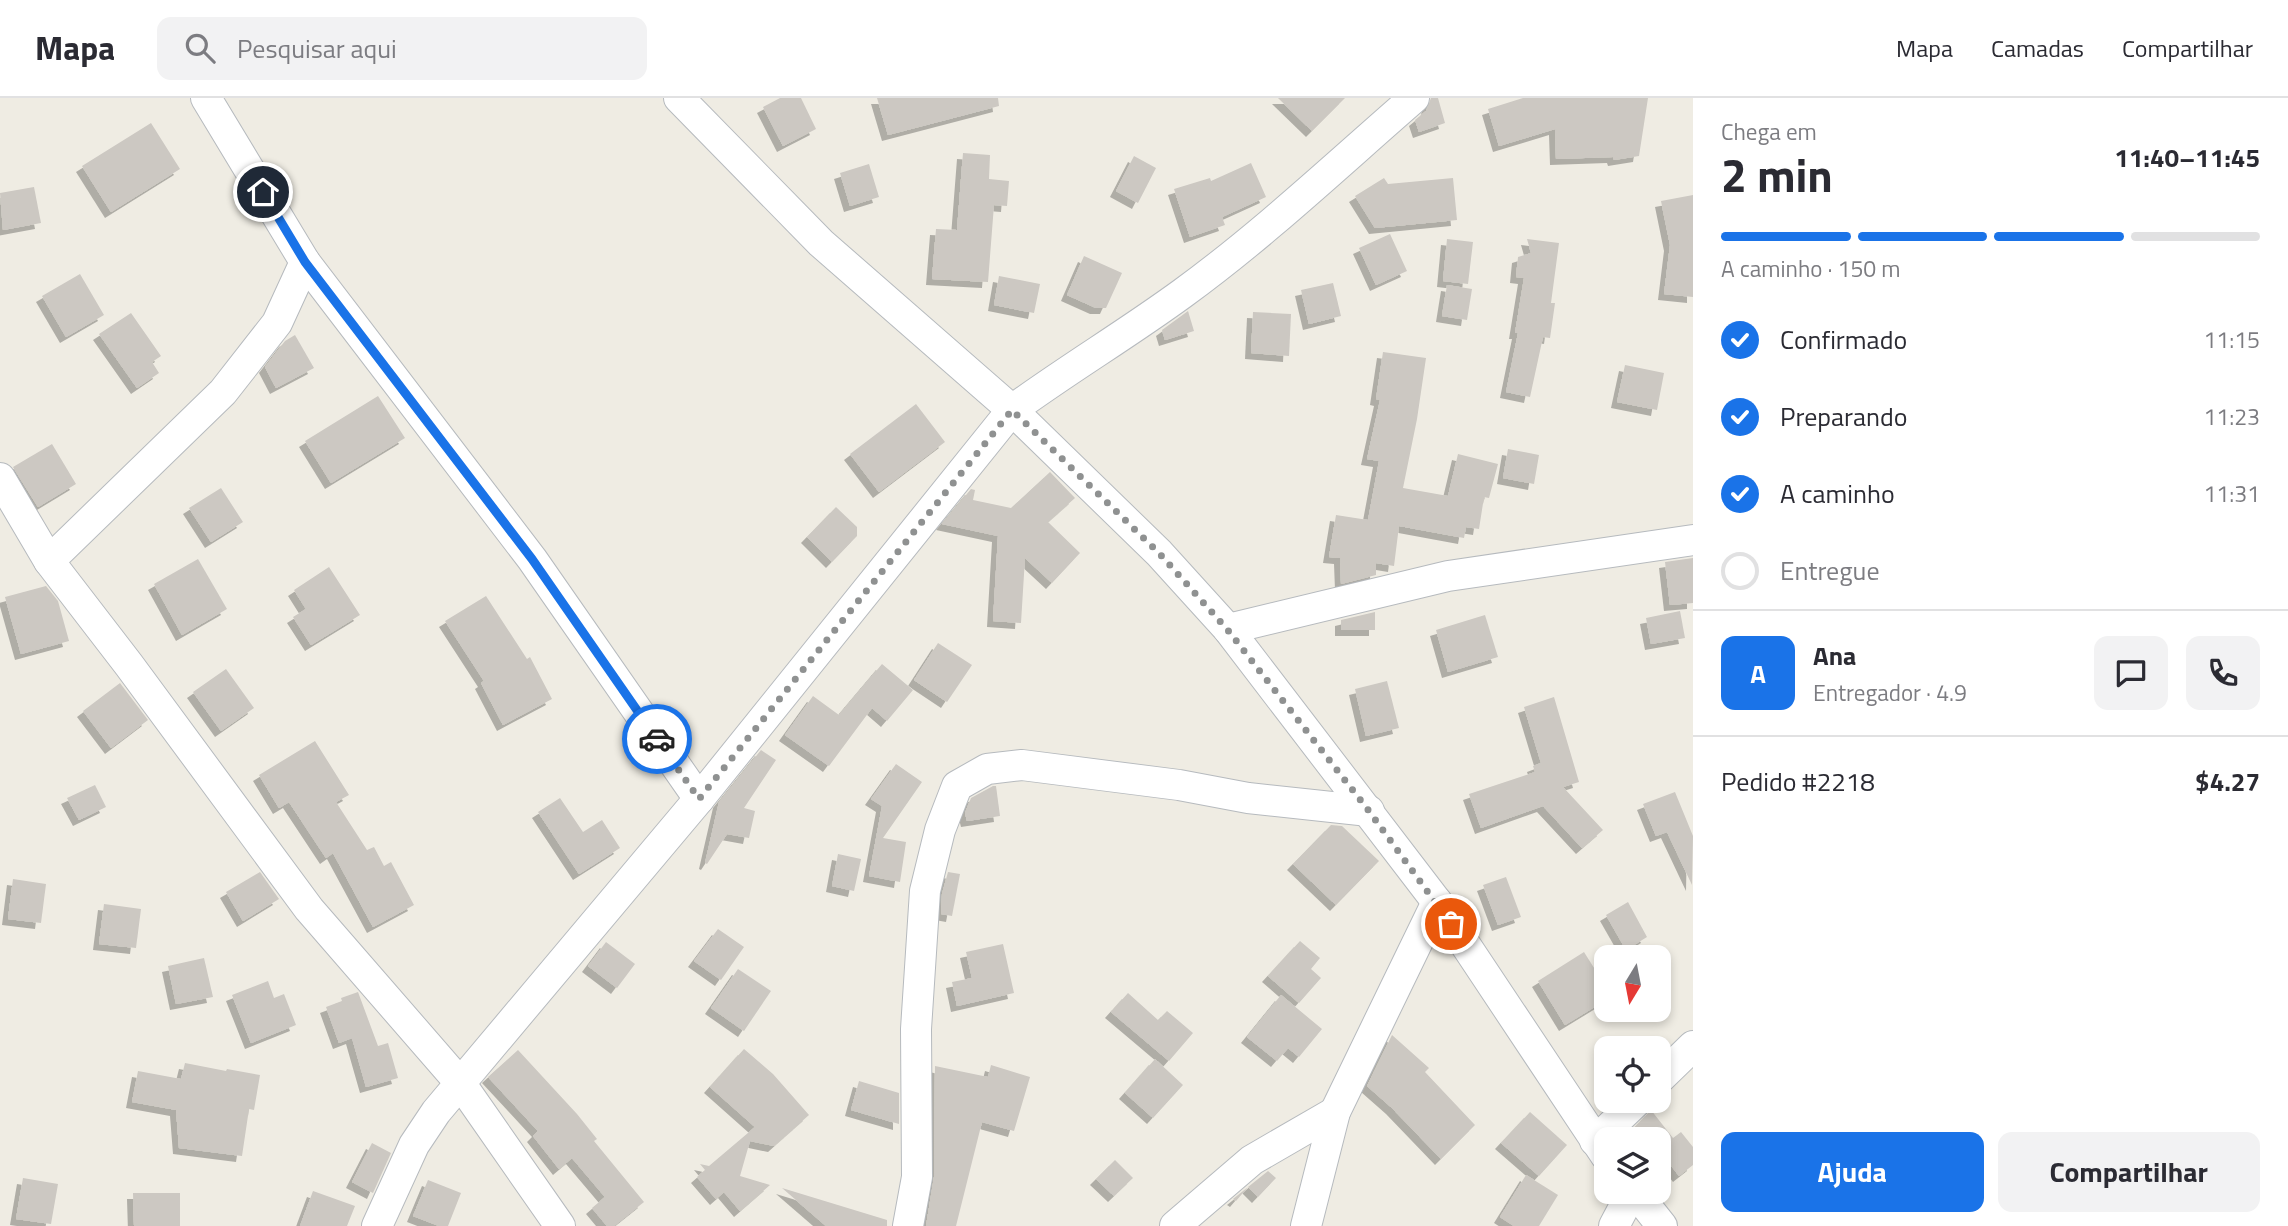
<!DOCTYPE html>
<html lang="pt">
<meta charset="utf-8">
<style>
:root{--surface:#fff;--page:#f2f2f3;--text:#2b2b33;--muted:#7c7c81;--line:#e1e1e2;--accent:#1a73e8}
body{margin:0;font-family:"Titillium Web",sans-serif;background:var(--page);color:var(--text);height:100vh;display:flex;flex-direction:column;font-size:26px;white-space:nowrap}
*{box-sizing:border-box;margin:0}
p{font-size:23px;color:var(--muted)}
.icon{flex:none;width:38px;height:38px;fill:none;stroke:currentColor;stroke-width:2;stroke-linecap:round;stroke-linejoin:round}
.map{position:relative;flex:1;overflow:hidden}
.sheet{display:flex;flex-direction:column;background:var(--surface);width:595px}
.sheet>*{flex:none}
.needle{width:46px;rotate:190deg}
.buttons{position:absolute;left:1594px;top:847px;display:grid;gap:14px}
.buttons a{display:grid;place-items:center;width:77px;height:77px;border-radius:14px;background:var(--surface);box-shadow:0 4px 10px #0003;font-size:35px}
.pin{position:absolute;display:grid;place-items:center;width:60px;height:60px;color:#fff;margin:-30px;border:4px solid #fff;border-radius:50%;box-shadow:0 2px 7px #0007}
.courier{position:absolute;display:grid;place-items:center;width:70px;height:70px;margin:-35px;border:5px solid #1a73e8;border-radius:50%;background:#fff;color:#222;box-shadow:0 2px 9px #0007}
.summary em{font-style:normal;font-weight:700}
.summary div{display:flex;flex-direction:column-reverse}
.summary{display:flex;align-items:center;justify-content:space-between;height:119px;padding:0 28px}
h1{font-size:46px;font-weight:700;line-height:52px}
.bar{display:grid;grid-template-columns:repeat(4,1fr);gap:10px 7px;align-content:center;height:84px;padding:0 28px}
.bar i{height:9px;border-radius:5px;background:var(--line)}
.bar .selected{background:var(--accent)}
.bar p{grid-column:span 4}
.line{display:flex;align-items:center;gap:18px;padding:0 28px;border-top:2px solid var(--line)}
.line div{flex:1}
.round{display:grid;place-items:center;flex:none;width:74px;height:74px;border-radius:14px;background:var(--page)}
ol{padding:0 28px;list-style:none}
li{display:flex;align-items:center;gap:21px;height:77px}
li p{margin-inline-start:auto}
li .icon{padding:7px;border-radius:50%;background:var(--accent);color:#fff;stroke-width:4}
li:last-child{color:var(--muted)}
li i{width:38px;height:38px;border:4px solid var(--line);border-radius:50%}
.action{display:flex;gap:14px;margin-top:auto;padding:14px 28px}
.action a{flex:1;height:80px;border-radius:14px;background:var(--accent);color:#fff;font-size:28px;font-weight:700;line-height:80px;text-align:center}
.action a+a{background:var(--page);color:var(--text)}
header{display:flex;align-items:center;gap:42px;box-sizing:border-box;height:98px;padding:0 35px;background:var(--surface);border-bottom:2px solid var(--line)}
header strong{font-size:33px}
nav{display:flex;gap:38px;margin-inline-start:auto;font-size:24px}
.search{width:490px;height:63px;background:var(--page);display:flex;align-items:center;gap:18px;box-sizing:border-box;padding:0 24px;border-radius:14px;color:var(--muted);font-size:26px}
main{display:flex;flex:1;min-height:0}
.map>svg:first-child{display:block}
.building{fill:#ccc8c2;filter:url(#shadow)}
.lines{fill:none;stroke-linecap:round;stroke-linejoin:round}
.minor-casing{stroke:#b6babe;stroke-width:32}
.minor{stroke:#fff;stroke-width:30}
.done{stroke:#8f9191;stroke-width:7;stroke-dasharray:0 12.6}
.route{stroke:#1a73e8;stroke-width:9}
</style>
<header>
<strong>Mapa</strong>
<div class="search"><svg class="icon" aria-label="search" viewBox="0 0 24 24"><circle cx="10" cy="10" r="6"/><path d="M15 15l6 6"/></svg>Pesquisar aqui</div>
<nav><a>Mapa</a><a>Camadas</a><a>Compartilhar</a></nav>
</header>
<main>
<div class="map">
<svg width="1693" height="1128" viewBox="0 0 1693 1128">
<defs>
<filter id="shadow"><feDropShadow dx="-6" dy="6" stdDeviation="0" flood-color="#0004"/></filter>
</defs>
<rect width="100%" height="100%" fill="#efece3"/>
<!-- building -->
<g class="building">
<path d="M 780,0 L 801,0 L 816,31 L 783,48 L 763,9 Z"/>
<path d="M 877,0 L 998,0 L 999,8 L 888,37 Z"/>
<path d="M 1278,0 L 1345,0 L 1312,33 Z"/>
<path d="M 1431,0 L 1438,0 L 1445,25 L 1419,34 L 1415,22 L 1426,13 Z"/>
<path d="M 1523,0 L 1648,0 L 1639,58 L 1614,62 L 1613,59 L 1556,61 L 1555,31 L 1499,48 L 1488,11 Z"/>
<path d="M 151,25 L 180,71 L 111,114 L 82,68 Z"/>
<path d="M 963,55 L 990,57 L 989,81 L 1009,83 L 1007,108 L 994,107 L 988,184 L 932,181 L 936,131 L 957,132 Z"/>
<path d="M 1134,58 L 1156,70 L 1138,105 L 1116,93 Z"/>
<path d="M 1251,65 L 1266,99 L 1222,119 L 1225,127 L 1190,139 L 1174,91 L 1210,80 L 1211,83 Z"/>
<path d="M 869,66 L 879,99 L 850,108 L 840,75 Z"/>
<path d="M 1384,80 L 1388,86 L 1453,80 L 1457,122 L 1375,130 L 1355,98 Z"/>
<path d="M 34,89 L 41,125 L 3,132 L 0,95 Z"/>
<path d="M 1693,97 L 1693,199 L 1664,196 L 1670,147 L 1661,103 Z"/>
<path d="M 1390,136 L 1407,173 L 1376,187 L 1359,150 Z"/>
<path d="M 1447,141 L 1473,144 L 1468,186 L 1443,183 Z"/>
<path d="M 1527,141 L 1559,145 L 1551,205 L 1555,205 L 1550,240 L 1543,239 L 1530,299 L 1506,294 L 1518,235 L 1515,235 L 1524,180 L 1516,179 L 1518,159 L 1531,155 Z"/>
<path d="M 1084,158 L 1122,175 L 1106,210 L 1096,210 L 1067,197 Z"/>
<path d="M 80,176 L 104,217 L 66,239 L 42,198 Z"/>
<path d="M 999,178 L 1040,186 L 1034,215 L 994,207 Z"/>
<path d="M 1333,185 L 1341,218 L 1309,226 L 1301,192 Z"/>
<path d="M 1447,187 L 1472,191 L 1467,222 L 1442,218 Z"/>
<path d="M 1188,213 L 1194,233 L 1165,242 L 1162,232 Z"/>
<path d="M 1253,214 L 1291,216 L 1289,258 L 1251,255 Z"/>
<path d="M 131,215 L 161,258 L 152,264 L 159,275 L 137,290 L 99,236 Z"/>
<path d="M 295,237 L 314,270 L 276,290 L 265,269 L 285,243 Z"/>
<path d="M 1383,254 L 1426,260 L 1417,321 L 1403,390 L 1448,398 L 1458,356 L 1498,366 L 1489,400 L 1484,399 L 1479,431 L 1466,429 L 1464,440 L 1399,428 L 1394,468 L 1376,465 L 1376,477 L 1341,486 L 1340,460 L 1329,459 L 1336,417 L 1368,422 L 1379,363 L 1367,361 L 1380,302 L 1376,301 Z"/>
<path d="M 1625,267 L 1664,275 L 1657,312 L 1617,304 Z"/>
<path d="M 378,298 L 405,340 L 331,385 L 305,343 Z"/>
<path d="M 916,306 L 945,344 L 879,394 L 850,356 Z"/>
<path d="M 52,346 L 76,386 L 38,409 L 13,369 Z"/>
<path d="M 1508,351 L 1539,357 L 1534,386 L 1503,380 Z"/>
<path d="M 1050,374 L 1075,400 L 1048,424 L 1080,455 L 1052,485 L 1025,460 L 1021,525 L 993,523 L 998,438 L 942,426 L 971,391 L 975,392 L 973,402 L 1011,410 Z"/>
<path d="M 221,390 L 243,424 L 211,444 L 189,410 Z"/>
<path d="M 836,409 L 857,429 L 857,438 L 832,464 L 807,439 Z"/>
<path d="M 1693,460 L 1693,505 L 1670,507 L 1665,464 Z"/>
<path d="M 198,461 L 227,511 L 182,537 L 154,486 Z"/>
<path d="M 329,469 L 360,517 L 311,547 L 293,519 L 306,511 L 294,492 Z"/>
<path d="M 46,488 L 58,503 L 69,543 L 21,556 L 5,499 Z"/>
<path d="M 486,498 L 527,561 L 530,559 L 552,601 L 503,627 L 481,585 L 484,583 L 445,523 Z"/>
<path d="M 1680,513 L 1685,540 L 1651,546 L 1646,520 Z"/>
<path d="M 1375,514 L 1375,532 L 1341,532 L 1341,522 Z"/>
<path d="M 1485,517 L 1498,559 L 1448,574 L 1436,532 Z"/>
<path d="M 938,545 L 972,567 L 947,604 L 914,582 Z"/>
<path d="M 882,566 L 913,592 L 887,623 L 872,610 L 829,668 L 785,637 L 813,598 L 839,617 Z"/>
<path d="M 226,571 L 254,610 L 221,633 L 193,594 Z"/>
<path d="M 1387,583 L 1399,630 L 1366,638 L 1355,591 Z"/>
<path d="M 120,585 L 148,622 L 111,650 L 83,613 Z"/>
<path d="M 1554,599 L 1579,684 L 1563,689 L 1603,732 L 1582,750 L 1543,708 L 1481,730 L 1469,696 L 1535,674 L 1533,668 L 1541,665 L 1524,609 Z"/>
<path d="M 315,643 L 349,697 L 336,704 L 367,752 L 374,749 L 384,768 L 391,764 L 414,807 L 373,829 L 333,755 L 326,760 L 289,704 L 279,710 L 259,677 Z"/>
<path d="M 761,652 L 776,662 L 744,710 L 755,713 L 749,740 L 727,736 L 707,766 L 705,765 L 719,704 Z"/>
<path d="M 896,666 L 922,684 L 883,740 L 906,744 L 900,784 L 869,778 L 882,708 L 871,701 Z"/>
<path d="M 95,687 L 106,709 L 79,722 L 67,700 Z"/>
<path d="M 993,688 L 996,688 L 1000,718 L 967,723 L 965,715 L 971,700 Z"/>
<path d="M 1675,694 L 1693,738 L 1692,787 L 1667,734 L 1656,738 L 1643,706 Z"/>
<path d="M 560,700 L 583,734 L 602,722 L 620,750 L 579,776 L 538,714 Z"/>
<path d="M 1331,727 L 1342,728 L 1379,763 L 1336,807 L 1293,766 Z"/>
<path d="M 838,756 L 861,761 L 854,793 L 832,788 Z"/>
<path d="M 260,774 L 279,801 L 243,823 L 226,794 Z"/>
<path d="M 948,774 L 960,776 L 952,818 L 941,816 L 942,796 Z"/>
<path d="M 1506,779 L 1521,819 L 1498,827 L 1483,787 Z"/>
<path d="M 13,781 L 46,786 L 41,825 L 8,821 Z"/>
<path d="M 1628,804 L 1647,839 L 1626,852 L 1606,817 Z"/>
<path d="M 104,806 L 141,811 L 136,850 L 99,846 Z"/>
<path d="M 718,831 L 744,849 L 721,882 L 694,863 Z"/>
<path d="M 1300,843 L 1320,860 L 1311,871 L 1321,880 L 1299,905 L 1268,878 Z"/>
<path d="M 606,844 L 635,866 L 617,890 L 588,868 Z"/>
<path d="M 1003,846 L 1014,895 L 957,908 L 952,884 L 972,880 L 966,854 Z"/>
<path d="M 1584,854 L 1606,889 L 1606,902 L 1565,927 L 1538,883 Z"/>
<path d="M 204,860 L 213,899 L 176,906 L 168,868 Z"/>
<path d="M 738,871 L 771,893 L 744,933 L 711,910 Z"/>
<path d="M 268,883 L 274,900 L 284,896 L 296,927 L 251,945 L 232,897 Z"/>
<path d="M 358,894 L 378,948 L 388,945 L 398,980 L 366,989 L 352,940 L 339,945 L 326,909 L 342,903 L 341,900 Z"/>
<path d="M 1128,895 L 1158,922 L 1167,913 L 1193,935 L 1169,963 L 1111,914 Z"/>
<path d="M 1281,897 L 1322,931 L 1299,959 L 1288,950 L 1277,963 L 1247,939 Z"/>
<path d="M 1392,937 L 1429,970 L 1425,974 L 1475,1027 L 1441,1061 L 1392,1010 L 1367,988 Z"/>
<path d="M 744,951 L 773,976 L 809,1017 L 774,1048 L 750,1043 L 740,1078 L 770,1087 L 740,1113 L 724,1094 L 716,1101 L 697,1079 L 705,1072 L 700,1066 L 709,1068 L 755,1029 L 710,989 Z"/>
<path d="M 518,952 L 577,1016 L 597,1041 L 594,1043 L 644,1104 L 614,1128 L 607,1128 L 592,1110 L 605,1099 L 572,1060 L 559,1071 L 533,1038 L 538,1033 L 488,979 Z"/>
<path d="M 1155,961 L 1183,987 L 1153,1020 L 1125,995 Z"/>
<path d="M 185,965 L 226,973 L 227,971 L 260,977 L 254,1012 L 249,1011 L 242,1058 L 179,1050 L 176,1012 L 132,1004 L 138,973 L 181,981 Z"/>
<path d="M 991,967 L 1030,979 L 1014,1033 L 982,1024 L 956,1128 L 926,1128 L 934,1079 L 935,968 L 988,979 Z"/>
<path d="M 859,983 L 899,995 L 899,1026 L 851,1012 Z"/>
<path d="M 1651,1012 L 1673,1040 L 1681,1034 L 1693,1049 L 1693,1067 L 1679,1078 L 1659,1052 L 1671,1041 L 1639,1041 L 1632,1032 Z"/>
<path d="M 1530,1014 L 1567,1047 L 1539,1078 L 1501,1045 Z"/>
<path d="M 372,1045 L 391,1055 L 373,1095 L 352,1084 Z"/>
<path d="M 1115,1062 L 1133,1080 L 1114,1098 L 1096,1081 Z"/>
<path d="M 1268,1073 L 1276,1080 L 1258,1099 L 1248,1089 L 1236,1103 L 1233,1101 Z"/>
<path d="M 1526,1077 L 1558,1097 L 1539,1128 L 1514,1128 L 1500,1119 Z"/>
<path d="M 23,1080 L 58,1086 L 51,1126 L 16,1121 Z"/>
<path d="M 428,1082 L 461,1095 L 448,1128 L 439,1128 L 413,1118 Z"/>
<path d="M 782,1090 L 887,1122 L 887,1128 L 826,1128 Z"/>
<path d="M 313,1093 L 355,1108 L 347,1128 L 300,1128 Z"/>
<path d="M 133,1095 L 180,1095 L 180,1128 L 134,1128 Z"/>
</g>
<g class="lines">
<!-- minor casing -->
<g class="minor-casing">
<g id="minor">
<path d="M 206,0 L 305,164 L 532,461 L 699,701"/>
<path d="M 679,0 L 821,145 L 1012,312 L 1159,455 L 1228,531 L 1437,804 L 1606,1058"/>
<path d="M 0,380 L 49,463 L 129,567 L 309,811 L 461,986 L 560,1128"/>
<path d="M 49,463 L 223,294 L 277,225 L 305,164"/>
<path d="M 1228,531 L 1448,478 L 1693,442"/>
<path d="M 1659,981 L 1693,948"/>
<path d="M 1595,1043 L 1637,1003"/>
<path d="M 1635,1094 L 1662,1128"/>
<path d="M 377,1128 L 414,1047 L 436,1014 L 699,701 L 1012,312 C 1068,271 1127,236 1183,195 C 1264,136 1338,66 1414,0"/>
<path d="M 908,1128 L 917,1079 L 916,931 L 925,793 L 940,732 L 957,688 L 987,671 L 1022,667 L 1179,687 L 1248,700 L 1369,713"/>
<path d="M 1175,1128 L 1252,1062 L 1335,1014"/>
<path d="M 1306,1128 L 1335,1014 L 1437,804"/>
<path d="M 1614,1128 L 1632,1094"/>
</g>
</g>
<!-- minor -->
<use href="#minor" class="minor"/>
</g>
<g class="lines">
<!-- done -->
<path class="done" d="M 657,641 L 699,701 L 1012,312 L 1159,455 L 1227,531 L 1369,713 L 1451,826"/>
<!-- route -->
<path class="route" d="M 263,94 L 305,164 L 532,461 L 657,641"/>
</g>
</svg>
<div class="buttons">
<a><svg class="needle" viewBox="-14 -14 28 28"><path d="M0-13l5 13h-10z" fill="#e53935"/><path d="M0 13l5-13h-10z" fill="#7c7c81"/></svg></a>
<a><svg class="icon" aria-label="locate" viewBox="0 0 24 24"><circle cx="12" cy="12" r="6"/><path d="M12 2v4M12 18v4M2 12h4M18 12h4"/></svg></a>
<a><svg class="icon" aria-label="layers" viewBox="0 0 24 24"><path d="M12 4l9 5-9 5-9-5zM3 14l9 5 9-5"/></svg></a>
</div>
<div class="pin" style="left:1451px;top:826px;background:#ea580c"><svg class="icon" aria-label="bag" viewBox="0 0 24 24"><path d="M5 8h14l-1 12H6zM9 8a3 3 0 0 1 6 0"/></svg></div>
<div class="pin" style="left:263px;top:94px;background:#1f2937"><svg class="icon" aria-label="home" viewBox="0 0 24 24"><path d="M3 11l9-7 9 7M6 9v11h12V9"/></svg></div>
<div class="courier" style="left:657px;top:641px"><svg class="icon" aria-label="car" viewBox="0 0 24 24"><path d="M5 17H2v-5l4-1 3-4h7l3 4 3 1v5h-3M9 17h6M6 11h13"/><circle cx="7" cy="17" r="2"/><circle cx="17" cy="17" r="2"/></svg></div>
</div>
<section class="sheet">
<div class="summary"><div><h1>2 min</h1><p>Chega em</p></div><em>11:40–11:45</em></div>
<div class="bar"><i class="selected"></i><i class="selected"></i><i class="selected"></i><i></i><p>A caminho · 150 m</p></div>
<ol>
<li><svg class="icon" aria-label="check" viewBox="0 0 24 24"><path d="M5 12l5 5 9-10"/></svg>Confirmado<p>11:15</p></li>
<li><svg class="icon" aria-label="check" viewBox="0 0 24 24"><path d="M5 12l5 5 9-10"/></svg>Preparando<p>11:23</p></li>
<li><svg class="icon" aria-label="check" viewBox="0 0 24 24"><path d="M5 12l5 5 9-10"/></svg>A caminho<p>11:31</p></li>
<li><i></i>Entregue</li>
</ol>
<div class="line" style="height:126px"><b class="round" style="background:var(--accent);color:#fff">A</b><div><b>Ana</b><p>Entregador · 4.9</p></div><a class="round"><svg class="icon" aria-label="chat" viewBox="0 0 24 24"><path d="M4 5h16v11H9l-5 4z"/></svg></a><a class="round"><svg class="icon" aria-label="phone" viewBox="0 0 24 24"><path d="M5 4h4l2 5-3 2q2 4 5 5l2-3 5 2v4C11 20 4 13 5 4z"/></svg></a></div>
<div class="line" style="height:91px"><div>Pedido #2218</div><b>$4.27</b></div>
<div class="action"><a>Ajuda</a><a>Compartilhar</a></div>
</section>
</main>
